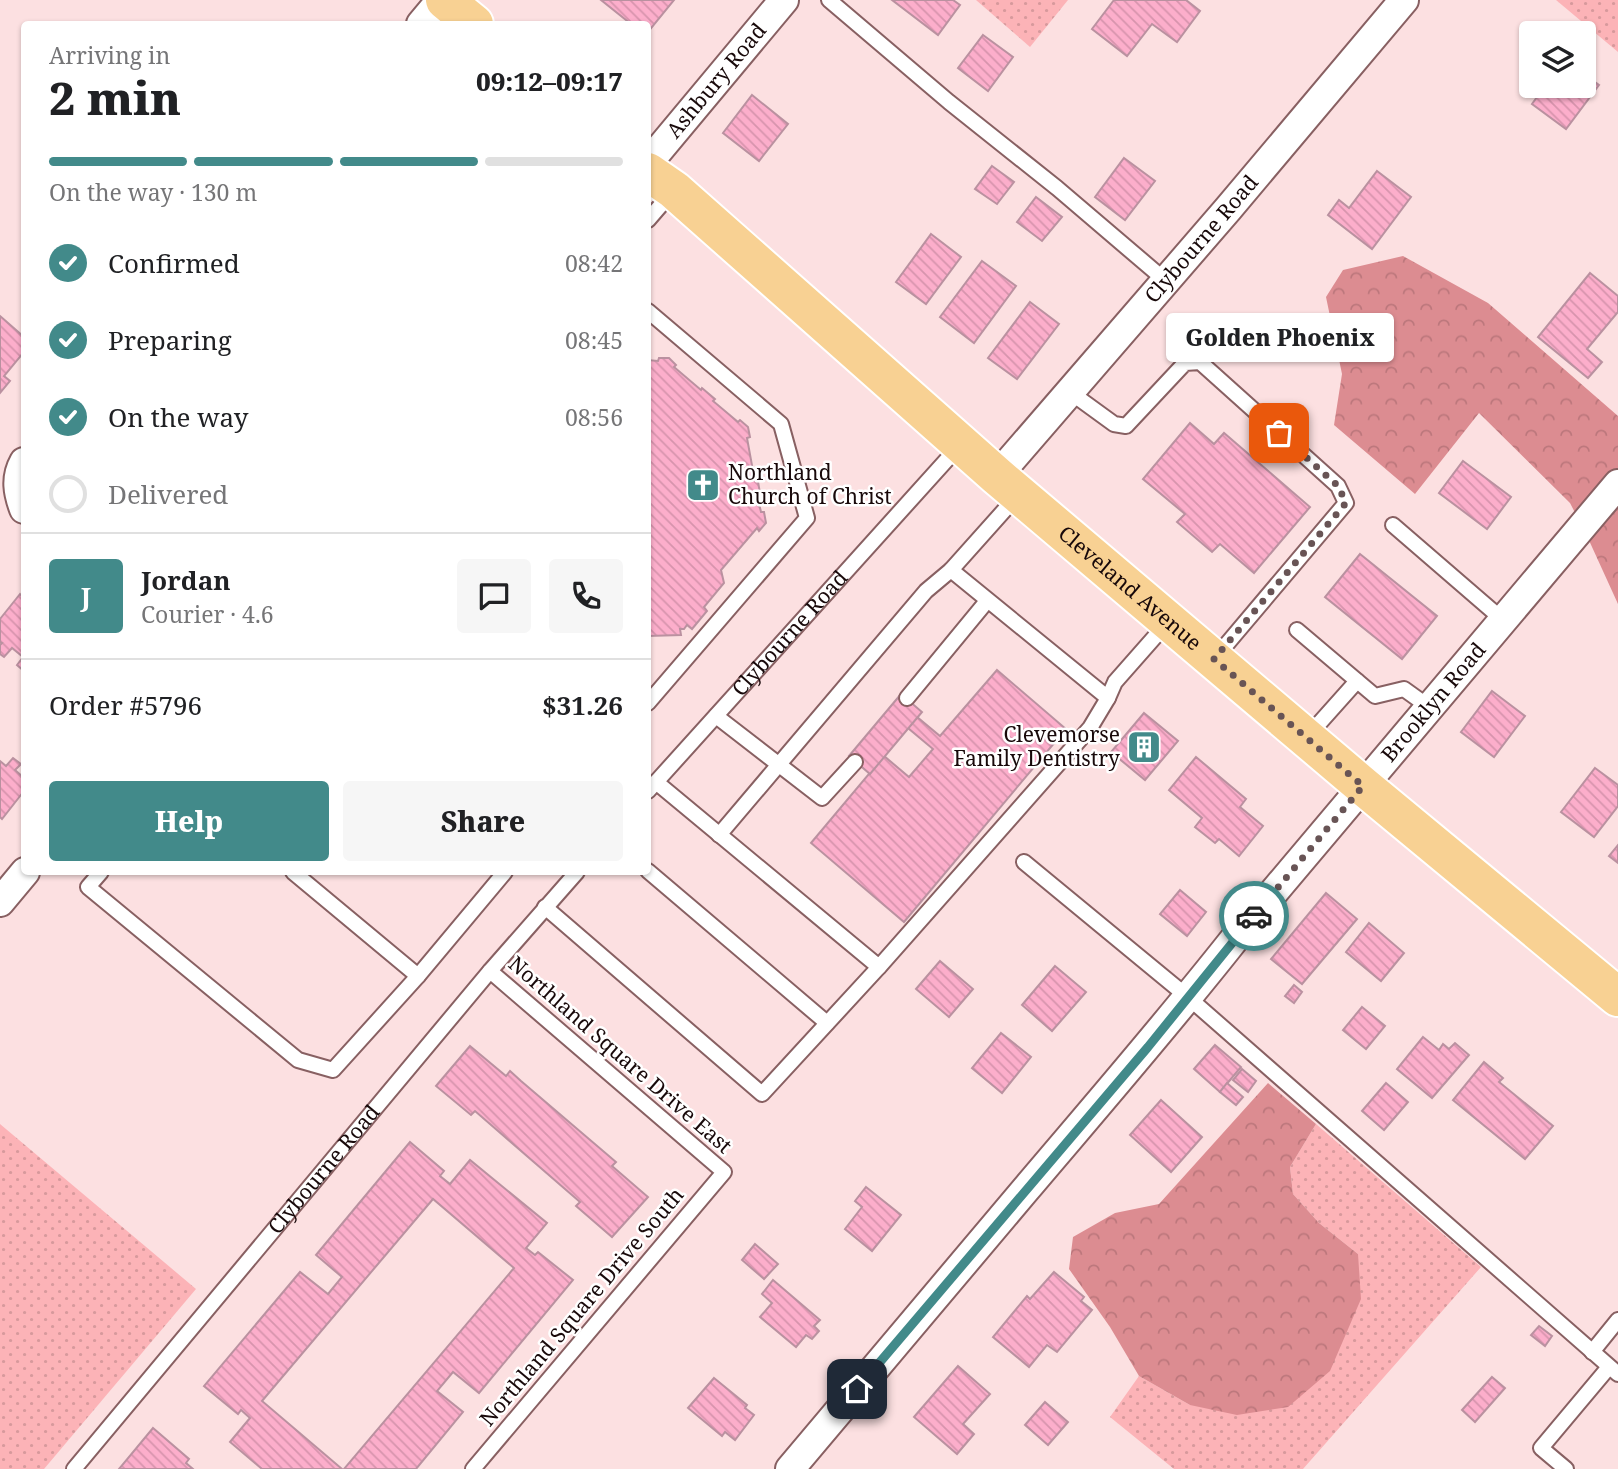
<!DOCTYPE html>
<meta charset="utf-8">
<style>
:root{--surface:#fff;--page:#f6f6f6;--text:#202124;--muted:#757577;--line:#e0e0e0;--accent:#428a8a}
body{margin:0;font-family:"Noto Serif",serif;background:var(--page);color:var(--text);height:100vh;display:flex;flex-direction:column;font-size:26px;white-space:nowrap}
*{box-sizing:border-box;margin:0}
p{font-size:23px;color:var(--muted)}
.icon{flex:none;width:38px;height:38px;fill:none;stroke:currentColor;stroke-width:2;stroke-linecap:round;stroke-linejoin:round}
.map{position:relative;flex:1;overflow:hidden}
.drawer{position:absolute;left:21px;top:21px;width:630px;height:854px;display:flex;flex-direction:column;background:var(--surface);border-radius:7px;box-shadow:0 2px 5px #0004}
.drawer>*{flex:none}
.fabs{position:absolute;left:1519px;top:21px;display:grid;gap:14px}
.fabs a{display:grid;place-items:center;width:77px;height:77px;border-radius:7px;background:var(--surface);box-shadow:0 2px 5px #0004;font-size:35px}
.pin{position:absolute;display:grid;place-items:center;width:60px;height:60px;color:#fff;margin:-30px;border-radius:14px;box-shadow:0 4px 10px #0006}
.courier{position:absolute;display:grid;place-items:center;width:70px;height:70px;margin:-35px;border:5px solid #428a8a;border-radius:50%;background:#fff;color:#222;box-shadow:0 2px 9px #0007}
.bubble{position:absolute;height:49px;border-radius:7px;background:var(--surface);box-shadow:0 2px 5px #0004;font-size:23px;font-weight:800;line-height:49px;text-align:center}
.head em{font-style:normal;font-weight:800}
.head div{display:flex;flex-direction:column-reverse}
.head{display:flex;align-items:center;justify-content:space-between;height:119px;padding:0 28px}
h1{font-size:46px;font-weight:800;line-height:52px}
.bar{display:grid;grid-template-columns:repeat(4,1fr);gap:10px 7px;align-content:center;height:84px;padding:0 28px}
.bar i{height:9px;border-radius:5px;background:var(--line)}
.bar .on{background:var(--accent)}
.bar p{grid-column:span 4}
.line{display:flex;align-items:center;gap:18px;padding:0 28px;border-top:2px solid var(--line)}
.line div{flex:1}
.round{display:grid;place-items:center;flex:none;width:74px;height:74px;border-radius:7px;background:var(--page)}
ol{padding:0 28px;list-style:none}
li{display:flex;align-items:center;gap:21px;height:77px}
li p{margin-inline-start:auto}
li .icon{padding:7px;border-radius:50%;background:var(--accent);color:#fff;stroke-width:4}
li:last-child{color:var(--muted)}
li i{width:38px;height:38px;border:4px solid var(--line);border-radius:50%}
.button{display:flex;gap:14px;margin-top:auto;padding:14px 28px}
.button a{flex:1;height:80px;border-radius:7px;background:var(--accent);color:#fff;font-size:28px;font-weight:800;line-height:80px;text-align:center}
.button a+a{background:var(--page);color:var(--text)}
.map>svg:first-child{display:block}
.grass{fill:url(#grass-dots)}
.forest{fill:url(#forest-crowns)}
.building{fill:url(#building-back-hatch);stroke:#ba91a0;stroke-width:2}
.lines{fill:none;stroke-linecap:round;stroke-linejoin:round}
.lane-casing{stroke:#886062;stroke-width:18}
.street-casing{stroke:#886062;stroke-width:32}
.primary-casing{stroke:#fff;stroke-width:42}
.lane{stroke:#fff;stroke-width:14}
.street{stroke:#fff;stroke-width:28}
.primary{stroke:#f8d193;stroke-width:38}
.done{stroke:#685455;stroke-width:7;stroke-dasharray:0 12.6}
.route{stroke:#428a8a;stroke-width:9}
.labels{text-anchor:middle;stroke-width:5;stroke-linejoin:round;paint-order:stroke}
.street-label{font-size:21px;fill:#18090a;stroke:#fff}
.poi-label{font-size:21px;fill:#18090a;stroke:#fff;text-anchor:start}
</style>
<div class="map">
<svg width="1618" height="1469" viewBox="0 0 1618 1469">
<defs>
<pattern id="grass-dots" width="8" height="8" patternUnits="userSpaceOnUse" patternTransform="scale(1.75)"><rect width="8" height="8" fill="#fcb3b7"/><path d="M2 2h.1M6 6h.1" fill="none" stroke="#d7999c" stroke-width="1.8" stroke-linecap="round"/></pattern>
<pattern id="forest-crowns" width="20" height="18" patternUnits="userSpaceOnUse" patternTransform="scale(1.75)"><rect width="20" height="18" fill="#dc8c91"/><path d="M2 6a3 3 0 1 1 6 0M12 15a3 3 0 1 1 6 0" fill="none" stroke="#bc777c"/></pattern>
<pattern id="building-back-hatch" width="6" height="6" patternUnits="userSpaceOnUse" patternTransform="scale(1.75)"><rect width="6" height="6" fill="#fcaecb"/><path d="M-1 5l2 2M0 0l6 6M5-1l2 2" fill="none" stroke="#d794ad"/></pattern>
</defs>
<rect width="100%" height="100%" fill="#fce0e1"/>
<!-- grass -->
<g class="grass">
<path d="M 976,0 L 1068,0 L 1030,47 Z"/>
<path d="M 1556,0 L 1618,0 L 1618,52 Z"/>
<path d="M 0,1124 L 196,1289 L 44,1469 L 0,1469 Z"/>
<path d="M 1316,1124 L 1481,1267 L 1303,1469 L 1174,1469 L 1110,1417 L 1139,1376 L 1190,1405 L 1358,1254 L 1319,1223 L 1293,1194 L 1290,1167 Z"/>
</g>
<!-- forest -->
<g class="forest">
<path d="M 1403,256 L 1488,303 L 1618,416 L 1618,604 L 1587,536 L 1570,503 L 1479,413 L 1415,494 L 1334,425 L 1342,374 L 1326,297 L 1343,270 Z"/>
<path d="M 1268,1083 L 1316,1124 L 1290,1167 L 1293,1194 L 1319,1223 L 1358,1254 L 1361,1299 L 1330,1371 L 1288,1407 L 1237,1415 L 1190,1405 L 1139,1376 L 1110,1327 L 1069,1269 L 1073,1237 L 1115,1213 L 1159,1204 Z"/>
</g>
<!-- building -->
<g class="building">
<path d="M 601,0 L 674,0 L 648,32 L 648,24 L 631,24 Z"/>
<path d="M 892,0 L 953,0 L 960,5 L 938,35 Z"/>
<path d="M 1114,0 L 1186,0 L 1200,11 L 1177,42 L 1152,24 L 1127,56 L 1092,29 Z"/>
<path d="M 983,35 L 1013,57 L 988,91 L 958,68 Z"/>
<path d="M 1584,74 L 1599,85 L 1566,129 L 1532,104 L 1545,86 L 1584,86 Z"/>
<path d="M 752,95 L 788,124 L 759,161 L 723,133 Z"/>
<path d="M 1124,158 L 1155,181 L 1125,220 L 1095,197 Z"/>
<path d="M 992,166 L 1014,182 L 997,204 L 975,189 Z"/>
<path d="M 1377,171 L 1411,197 L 1372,249 L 1328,215 L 1339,200 L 1349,208 Z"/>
<path d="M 1036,197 L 1062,217 L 1042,241 L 1017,222 Z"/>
<path d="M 931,234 L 961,257 L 926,304 L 896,282 Z"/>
<path d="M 982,261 L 1016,286 L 974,343 L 940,317 Z"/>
<path d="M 1590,273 L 1618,296 L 1618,312 L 1587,349 L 1602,362 L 1588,378 L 1538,337 Z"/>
<path d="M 1030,302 L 1059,324 L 1017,379 L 988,358 Z"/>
<path d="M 0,316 L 24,337 L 24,352 L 4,376 L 10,381 L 0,393 Z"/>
<path d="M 659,358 L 669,358 L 676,365 L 674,367 L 701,390 L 702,388 L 715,399 L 713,401 L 738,422 L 740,420 L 748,427 L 750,437 L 747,438 L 753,471 L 756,470 L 761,499 L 758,499 L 761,512 L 764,512 L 766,523 L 759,531 L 757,528 L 721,570 L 724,583 L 704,607 L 707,611 L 692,629 L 687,625 L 684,629 L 680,629 L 681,635 L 648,636 L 648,360 L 658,361 Z"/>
<path d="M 1190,423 L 1214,444 L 1224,433 L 1310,507 L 1254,573 L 1220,544 L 1212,552 L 1177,522 L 1185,514 L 1143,479 Z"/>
<path d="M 1463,461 L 1511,497 L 1487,529 L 1439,493 Z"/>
<path d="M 1360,554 L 1437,616 L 1402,659 L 1325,597 Z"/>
<path d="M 20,594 L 24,599 L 24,671 L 17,665 L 23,657 L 12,648 L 4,657 L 0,654 L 0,645 L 2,643 L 0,642 L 0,619 Z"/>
<path d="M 997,670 L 1066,729 L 904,922 L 811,843 L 884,756 L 909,777 L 933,749 L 908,728 L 917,717 L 940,736 Z"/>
<path d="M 1492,691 L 1525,716 L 1494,757 L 1461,732 Z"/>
<path d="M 901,694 L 922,712 L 870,774 L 849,756 Z"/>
<path d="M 1144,713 L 1178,741 L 1145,780 L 1111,752 Z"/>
<path d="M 1196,757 L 1246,799 L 1240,807 L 1263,826 L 1239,856 L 1219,839 L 1215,843 L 1195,827 L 1202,818 L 1169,790 Z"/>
<path d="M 13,758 L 21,764 L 15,770 L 24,778 L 24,791 L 2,819 L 0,817 L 0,761 L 6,766 Z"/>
<path d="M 1595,768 L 1618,785 L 1618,806 L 1594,837 L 1561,812 Z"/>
<path d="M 1618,845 L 1618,863 L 1609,856 Z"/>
<path d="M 1180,890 L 1206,912 L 1187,936 L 1160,914 Z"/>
<path d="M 1326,893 L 1357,919 L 1302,984 L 1271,959 Z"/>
<path d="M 1369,923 L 1404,953 L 1381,981 L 1346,952 Z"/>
<path d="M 940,961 L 973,989 L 949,1017 L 916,989 Z"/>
<path d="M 1055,966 L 1086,992 L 1052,1031 L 1022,1005 Z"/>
<path d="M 1294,985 L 1302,992 L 1294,1003 L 1285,996 Z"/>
<path d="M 1362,1007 L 1385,1026 L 1366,1049 L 1343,1030 Z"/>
<path d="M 1001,1033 L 1031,1057 L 1002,1093 L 972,1068 Z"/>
<path d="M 1423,1037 L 1439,1050 L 1443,1044 L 1449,1049 L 1455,1043 L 1469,1055 L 1432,1098 L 1397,1069 Z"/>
<path d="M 1215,1045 L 1241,1067 L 1220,1092 L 1194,1069 Z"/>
<path d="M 470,1046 L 506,1076 L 510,1071 L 521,1081 L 616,1162 L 612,1166 L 648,1197 L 612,1237 L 576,1206 L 580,1202 L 475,1111 L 471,1115 L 436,1086 Z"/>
<path d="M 1484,1062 L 1503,1078 L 1499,1082 L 1553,1126 L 1525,1159 L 1453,1100 Z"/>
<path d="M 1242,1069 L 1256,1081 L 1248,1092 L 1233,1080 Z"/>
<path d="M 1227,1083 L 1243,1097 L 1236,1105 L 1220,1092 Z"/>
<path d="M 1386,1083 L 1408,1102 L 1384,1130 L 1362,1111 Z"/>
<path d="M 1161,1100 L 1202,1137 L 1171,1172 L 1130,1135 Z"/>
<path d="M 410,1142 L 444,1171 L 440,1176 L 450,1184 L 470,1160 L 547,1223 L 526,1248 L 535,1255 L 538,1252 L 573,1280 L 479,1393 L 453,1372 L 437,1391 L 463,1412 L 416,1469 L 344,1469 L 514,1268 L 433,1199 L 262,1401 L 342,1469 L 262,1469 L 230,1442 L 250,1418 L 241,1410 L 238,1414 L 204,1386 L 300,1272 L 328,1294 L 342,1277 L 316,1255 Z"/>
<path d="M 866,1187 L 901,1215 L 872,1251 L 845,1229 L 862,1207 L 855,1201 Z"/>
<path d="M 755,1244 L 778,1264 L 764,1279 L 742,1260 Z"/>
<path d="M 1054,1272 L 1084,1297 L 1081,1301 L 1092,1310 L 1057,1352 L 1047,1345 L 1029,1367 L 993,1337 L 1027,1296 L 1030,1299 Z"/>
<path d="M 773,1280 L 820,1320 L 814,1326 L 819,1331 L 812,1339 L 806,1335 L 796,1347 L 760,1317 L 772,1303 L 762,1294 Z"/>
<path d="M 1539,1326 L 1552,1336 L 1545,1346 L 1531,1335 Z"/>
<path d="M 958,1366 L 990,1394 L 963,1424 L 974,1434 L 957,1454 L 914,1417 Z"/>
<path d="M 1492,1377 L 1505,1388 L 1475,1422 L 1462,1410 Z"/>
<path d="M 714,1378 L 747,1405 L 745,1408 L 754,1415 L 735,1440 L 725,1432 L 722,1436 L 688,1408 Z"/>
<path d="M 1045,1402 L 1068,1422 L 1048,1445 L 1025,1425 Z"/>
<path d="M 153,1428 L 189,1459 L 186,1463 L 193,1469 L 119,1469 Z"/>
</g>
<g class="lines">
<!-- lane casing -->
<g class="lane-casing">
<g id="lane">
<path d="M 829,0 L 949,102 L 1057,188 L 1166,281"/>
<path d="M 648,220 L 673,191"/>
<path d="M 648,311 L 781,424 L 807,518 L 648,703"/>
<path d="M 1070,392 L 1114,424 L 1126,426 L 1185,363 L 1200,362 L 1338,486 L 1346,503 L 1215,658"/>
<path d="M 1018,495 L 951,570 L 1108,698 L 1115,682 L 1167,623"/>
<path d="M 1393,525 L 1503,620"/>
<path d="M 1297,630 L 1375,696 L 1404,689 L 1429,707"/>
<path d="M 907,698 L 987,601"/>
<path d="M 716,716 L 822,798 L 855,762"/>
<path d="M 1307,737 L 1357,681"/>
<path d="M 656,782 L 879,967 L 1090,728 L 1108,698"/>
<path id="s1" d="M 648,791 L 961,444"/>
<path d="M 719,835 L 926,591 L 951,570"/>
<path d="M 1024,862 L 1189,998 L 1618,1374"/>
<path d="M 648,871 L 827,1023"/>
<path d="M 101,872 L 88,887 L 298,1060 L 333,1070 L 418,976 L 505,872"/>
<path d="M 293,872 L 418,976"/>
<path d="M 545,907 L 762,1094 L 879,967"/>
<path d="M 1592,1352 L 1618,1320"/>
<path id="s2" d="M 74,1469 L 490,971 L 577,872"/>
<path d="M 473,1469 L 724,1172 L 490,971"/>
<path d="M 1566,1469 L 1541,1448 L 1609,1367"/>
</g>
</g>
<!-- street casing -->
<g class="street-casing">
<g id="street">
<path d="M 421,24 L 441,0"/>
<path id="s3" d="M 648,163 L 784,0"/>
<path d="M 24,462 C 15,478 18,493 24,509"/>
<path id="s4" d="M 997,476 L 1228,209 L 1404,0"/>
<path d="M 0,902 L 25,872"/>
<path id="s5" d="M 790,1469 C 869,1376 947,1282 1026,1189 C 1098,1104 1171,1020 1240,932 L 1618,484"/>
</g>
</g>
<!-- primary casing -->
<g class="primary-casing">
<g id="primary">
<path d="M 445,0 L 474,24"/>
<path id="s6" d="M 648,172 L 674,190 L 997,476 L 1363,786 L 1618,997"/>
</g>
</g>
<!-- lane -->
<use href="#lane" class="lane"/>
<!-- street -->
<use href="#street" class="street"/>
<!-- primary -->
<use href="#primary" class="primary"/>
</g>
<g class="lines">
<!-- done -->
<path class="done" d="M 1254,916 L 1363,786 L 1214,659 L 1346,503 L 1338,486 L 1279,433"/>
<!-- route -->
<path class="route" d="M 857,1389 L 1148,1047 L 1254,916"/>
</g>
<!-- icons -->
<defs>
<g id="church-square" transform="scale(1.75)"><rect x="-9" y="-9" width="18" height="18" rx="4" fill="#428a8a" stroke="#fff"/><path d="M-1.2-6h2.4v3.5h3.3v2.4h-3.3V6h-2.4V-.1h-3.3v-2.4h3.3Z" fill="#fff"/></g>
<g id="building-square" transform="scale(1.75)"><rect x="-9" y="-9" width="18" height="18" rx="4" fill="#428a8a" stroke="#fff"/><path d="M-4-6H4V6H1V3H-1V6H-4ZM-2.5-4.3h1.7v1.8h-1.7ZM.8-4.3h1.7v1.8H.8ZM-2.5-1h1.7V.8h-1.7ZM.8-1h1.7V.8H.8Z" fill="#fff"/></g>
</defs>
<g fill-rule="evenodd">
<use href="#church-square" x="703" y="485"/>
<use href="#building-square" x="1144" y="747"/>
</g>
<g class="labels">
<!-- street labels -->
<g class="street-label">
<text dy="7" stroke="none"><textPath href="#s3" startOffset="107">Ashbury Road</textPath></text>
<text dy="7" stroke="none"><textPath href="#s4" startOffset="313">Clybourne Road</textPath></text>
<text dy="7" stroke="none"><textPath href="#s6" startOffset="637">Cleveland Avenue</textPath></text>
<text dy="7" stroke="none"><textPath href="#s1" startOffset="212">Clybourne Road</textPath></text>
<text dy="7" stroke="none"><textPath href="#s5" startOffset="1001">Brooklyn Road</textPath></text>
<text transform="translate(620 1055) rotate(41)" y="7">Northland Square Drive East</text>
<text dy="7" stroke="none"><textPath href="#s2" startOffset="390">Clybourne Road</textPath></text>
<text transform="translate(582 1307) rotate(-50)" y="7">Northland Square Drive South</text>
</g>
<!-- poi labels -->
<g class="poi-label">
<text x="728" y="480">Northland<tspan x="728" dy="24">Church of Christ</tspan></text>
<text x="1120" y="742" text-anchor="end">Clevemorse<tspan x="1120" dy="24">Family Dentistry</tspan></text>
</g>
</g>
</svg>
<div class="fabs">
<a><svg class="icon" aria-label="layers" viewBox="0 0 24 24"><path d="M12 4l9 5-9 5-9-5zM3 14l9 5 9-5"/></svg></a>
</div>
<div class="pin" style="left:1279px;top:433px;background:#ea580c"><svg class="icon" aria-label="bag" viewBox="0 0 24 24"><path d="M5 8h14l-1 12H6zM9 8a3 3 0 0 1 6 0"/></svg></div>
<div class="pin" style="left:857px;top:1389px;background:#1f2937"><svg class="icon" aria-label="home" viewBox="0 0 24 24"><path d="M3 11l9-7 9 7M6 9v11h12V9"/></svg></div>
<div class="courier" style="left:1254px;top:916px"><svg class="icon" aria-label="car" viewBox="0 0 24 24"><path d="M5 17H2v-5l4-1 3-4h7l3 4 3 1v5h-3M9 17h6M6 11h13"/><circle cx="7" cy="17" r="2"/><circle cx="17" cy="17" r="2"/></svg></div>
<div class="bubble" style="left:1166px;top:313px;width:228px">Golden Phoenix</div>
<section class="drawer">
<div class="head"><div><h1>2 min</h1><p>Arriving in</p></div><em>09:12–09:17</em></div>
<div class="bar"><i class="on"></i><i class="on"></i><i class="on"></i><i></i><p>On the way · 130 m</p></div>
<ol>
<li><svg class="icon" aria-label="check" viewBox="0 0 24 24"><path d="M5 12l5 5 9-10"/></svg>Confirmed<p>08:42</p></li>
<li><svg class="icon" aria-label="check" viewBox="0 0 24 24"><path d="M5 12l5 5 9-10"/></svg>Preparing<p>08:45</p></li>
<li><svg class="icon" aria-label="check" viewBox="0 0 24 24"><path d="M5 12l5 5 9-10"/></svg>On the way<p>08:56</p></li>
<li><i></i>Delivered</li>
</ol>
<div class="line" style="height:126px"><b class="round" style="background:var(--accent);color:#fff">J</b><div><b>Jordan</b><p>Courier · 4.6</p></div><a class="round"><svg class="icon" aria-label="chat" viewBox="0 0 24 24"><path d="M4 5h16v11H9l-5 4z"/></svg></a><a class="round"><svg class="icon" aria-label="phone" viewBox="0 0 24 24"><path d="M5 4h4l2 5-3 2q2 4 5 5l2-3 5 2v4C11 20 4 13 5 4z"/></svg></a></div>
<div class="line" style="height:91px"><div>Order #5796</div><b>$31.26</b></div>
<div class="button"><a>Help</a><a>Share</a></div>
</section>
</div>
